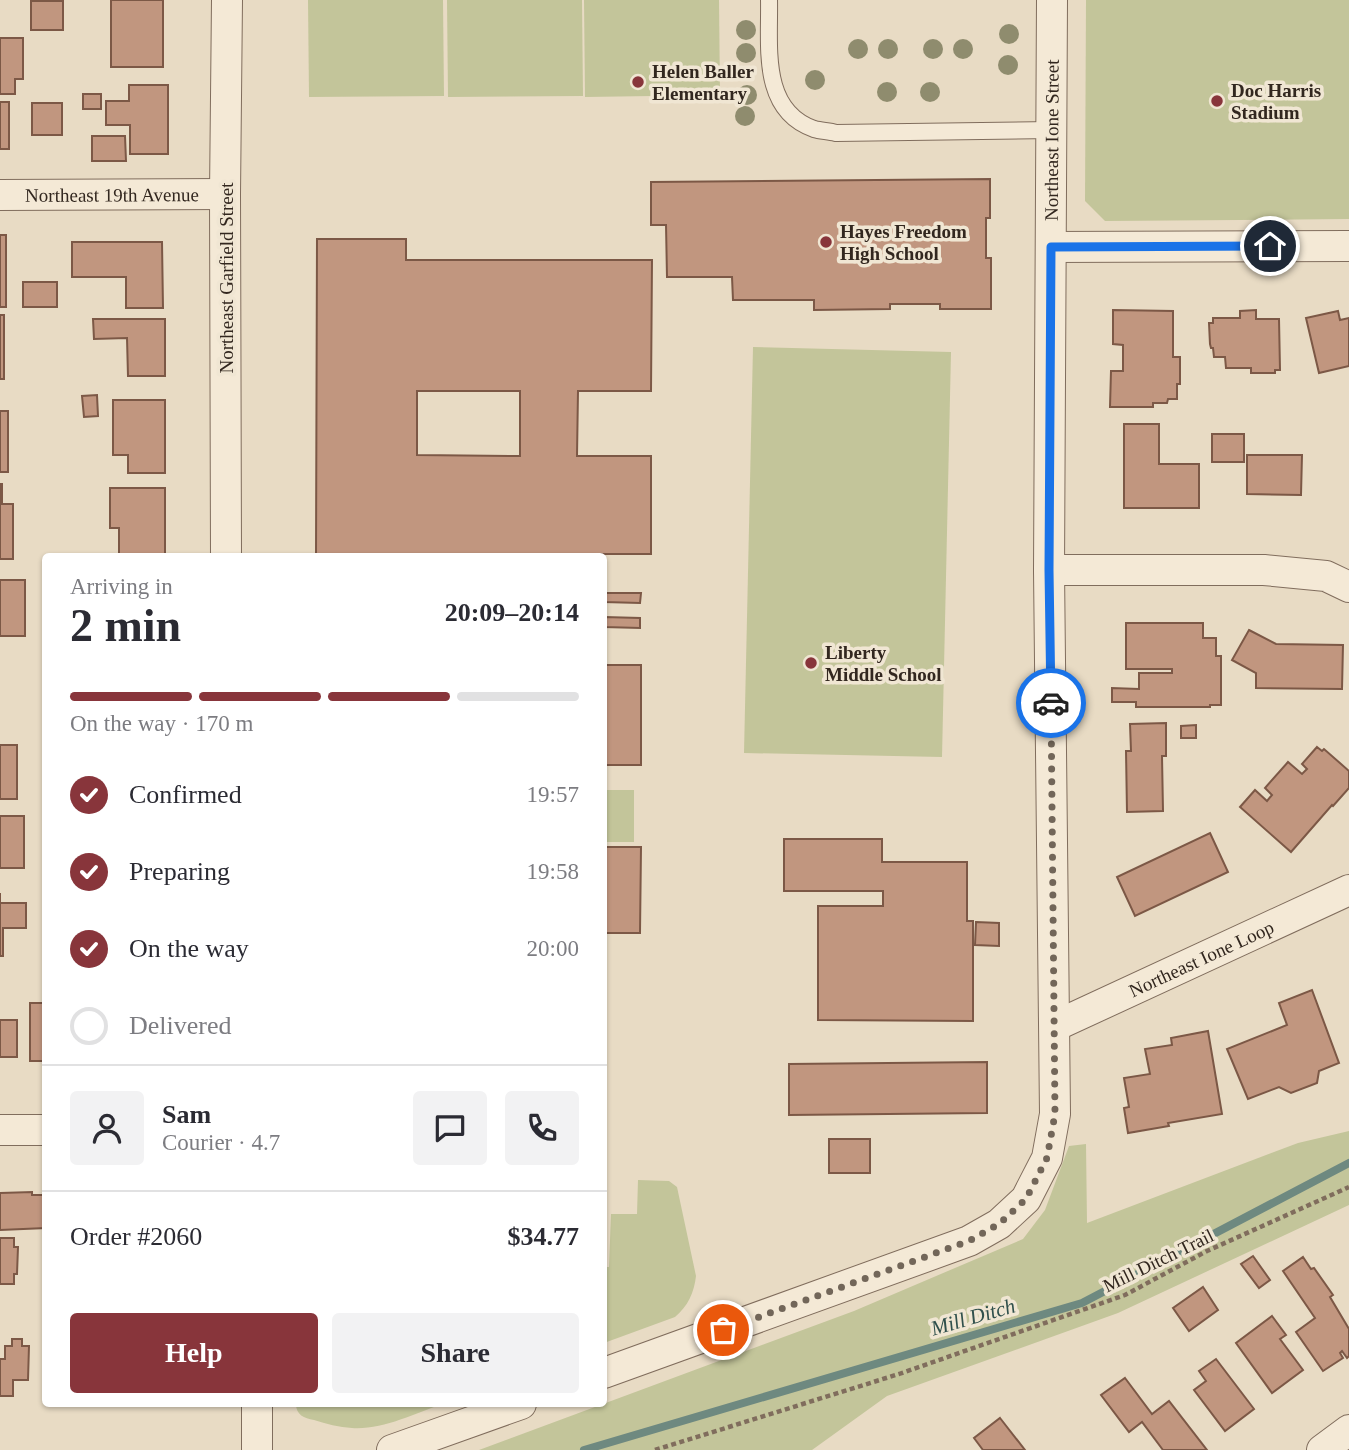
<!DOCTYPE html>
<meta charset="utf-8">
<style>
:root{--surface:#fff;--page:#f2f2f3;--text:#2b2b33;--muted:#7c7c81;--line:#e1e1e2;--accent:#88353b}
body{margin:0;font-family:Georgia,serif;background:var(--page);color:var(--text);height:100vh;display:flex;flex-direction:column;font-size:26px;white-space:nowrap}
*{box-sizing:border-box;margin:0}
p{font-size:23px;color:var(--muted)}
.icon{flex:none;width:38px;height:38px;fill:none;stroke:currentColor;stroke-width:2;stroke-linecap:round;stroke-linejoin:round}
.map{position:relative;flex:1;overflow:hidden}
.sheet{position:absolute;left:42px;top:553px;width:565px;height:854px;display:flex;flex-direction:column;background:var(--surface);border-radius:7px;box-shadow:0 2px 5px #0004}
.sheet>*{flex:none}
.pin{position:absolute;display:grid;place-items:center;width:60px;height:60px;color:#fff;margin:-30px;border:4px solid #fff;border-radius:50%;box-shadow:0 2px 7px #0007}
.courier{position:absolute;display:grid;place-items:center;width:70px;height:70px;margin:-35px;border:5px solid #1a73e8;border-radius:50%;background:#fff;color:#222;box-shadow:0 2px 9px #0007}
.summary em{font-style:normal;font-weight:700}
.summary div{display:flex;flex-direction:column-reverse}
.summary{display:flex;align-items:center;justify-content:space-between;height:119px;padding:0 28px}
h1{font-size:46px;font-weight:700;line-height:52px}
.bar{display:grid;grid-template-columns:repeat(4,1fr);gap:10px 7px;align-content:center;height:84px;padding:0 28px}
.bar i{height:9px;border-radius:5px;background:var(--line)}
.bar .selected{background:var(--accent)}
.bar p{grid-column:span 4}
.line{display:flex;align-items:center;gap:18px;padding:0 28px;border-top:2px solid var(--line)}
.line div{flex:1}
.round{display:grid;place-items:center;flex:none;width:74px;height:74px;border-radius:7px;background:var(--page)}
ol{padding:0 28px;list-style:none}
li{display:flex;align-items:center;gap:21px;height:77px}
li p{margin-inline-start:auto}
li .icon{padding:7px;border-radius:50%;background:var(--accent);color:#fff;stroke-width:4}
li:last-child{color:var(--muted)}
li i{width:38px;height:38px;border:4px solid var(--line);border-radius:50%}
.cta{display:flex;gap:14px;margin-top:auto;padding:14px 28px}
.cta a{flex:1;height:80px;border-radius:7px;background:var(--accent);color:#fff;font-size:28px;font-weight:700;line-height:80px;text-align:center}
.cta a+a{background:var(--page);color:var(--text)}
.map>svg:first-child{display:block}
.green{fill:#c3c59a}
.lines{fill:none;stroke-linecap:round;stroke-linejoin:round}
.stream{stroke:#6e8980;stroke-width:8}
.building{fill:#c1967f;stroke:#7c5846;stroke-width:2;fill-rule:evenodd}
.lane-casing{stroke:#806d5d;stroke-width:18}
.street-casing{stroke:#806d5d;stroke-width:32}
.path{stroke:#806d5d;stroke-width:4.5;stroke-dasharray:5 3.5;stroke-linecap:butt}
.lane{stroke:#f4e9d6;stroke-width:16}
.street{stroke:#f4e9d6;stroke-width:30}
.tree{fill:#8f8c6e}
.done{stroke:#726659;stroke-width:7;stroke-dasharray:0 12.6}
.route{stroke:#1a73e8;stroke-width:9}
.poi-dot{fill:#88353b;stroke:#f0e6d3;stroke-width:2.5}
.labels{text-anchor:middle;stroke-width:7;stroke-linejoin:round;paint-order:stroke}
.poi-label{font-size:19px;font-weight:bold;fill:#32271f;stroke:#f0e6d3;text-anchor:start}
.street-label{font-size:19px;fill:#32271f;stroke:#f0e6d3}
.water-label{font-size:21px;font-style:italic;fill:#30504c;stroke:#f0e6d3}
</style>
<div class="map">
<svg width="1349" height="1450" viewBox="0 0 1349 1450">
<rect width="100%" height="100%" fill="#e8dbc4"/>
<!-- green -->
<g class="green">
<path d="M 308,0 L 443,0 L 444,96 L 309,97 Z"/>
<path d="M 447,0 L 582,0 L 583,96 L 448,97 Z"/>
<path d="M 584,0 L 719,0 L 720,95 L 585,97 Z"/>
<path d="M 1086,0 L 1349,0 L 1349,219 L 1105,221 L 1085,201 Z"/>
<path d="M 753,347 L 951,352 L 942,757 L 744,753 Z"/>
<rect x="604" y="790" width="30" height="52"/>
<path d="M 1349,1131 L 1349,1205 L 1118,1313 L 887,1396 L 812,1450 L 479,1450 L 854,1311 L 1023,1239 L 1045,1210 L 1069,1146 L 1086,1144 L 1087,1223 L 1298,1143 Z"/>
<path d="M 638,1180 L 669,1181 L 677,1187 L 696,1276 C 694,1293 688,1306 675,1317 L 604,1343 L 604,1267 L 609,1267 L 611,1214 L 637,1214 Z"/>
<path d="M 296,1404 L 442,1404 C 414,1414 382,1430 352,1428 C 339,1427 326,1424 314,1420 C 304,1418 296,1415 296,1404 Z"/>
</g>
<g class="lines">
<!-- stream -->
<path class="stream" d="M 584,1450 L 1082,1303 L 1349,1163"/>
</g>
<!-- building -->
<g class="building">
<rect x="111" y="0" width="52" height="67"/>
<rect x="31" y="1" width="32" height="29"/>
<path d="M 0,38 L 23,38 L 23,79 L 15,79 L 15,94 L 0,94 Z"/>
<path d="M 129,85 L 168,85 L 168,154 L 130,154 L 130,125 L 106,125 L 106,101 L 129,101 Z"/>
<rect x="83" y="94" width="18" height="15"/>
<rect x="0" y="102" width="9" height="47"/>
<rect x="32" y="103" width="30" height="32"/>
<path d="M 92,136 L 125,136 L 126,161 L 92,161 Z"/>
<path d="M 990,179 L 990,218 L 986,218 L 986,258 L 991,258 L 991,309 L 940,309 L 940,304 L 890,304 L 890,309 L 814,310 L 814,300 L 733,300 L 732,277 L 667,277 L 666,225 L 651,225 L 651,182 Z"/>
<rect x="0" y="235" width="6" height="72"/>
<path d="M 317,239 L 406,239 L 406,260 L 652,260 L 651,391 L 578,391 L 577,456 L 651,456 L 651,554 L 577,554 L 577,556 L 316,556 ZM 417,391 L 520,391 L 520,456 L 417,455 Z"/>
<path d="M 72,242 L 162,242 L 163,308 L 126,308 L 126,277 L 72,277 Z"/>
<rect x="23" y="282" width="34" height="25"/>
<path d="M 1113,310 L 1173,311 L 1173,357 L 1180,357 L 1180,384 L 1177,384 L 1177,399 L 1168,399 L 1167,403 L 1153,403 L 1153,407 L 1110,407 L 1111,371 L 1123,371 L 1123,345 L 1113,344 Z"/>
<path d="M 1256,310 L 1256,319 L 1279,319 L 1280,370 L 1275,370 L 1275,373 L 1251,373 L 1251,368 L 1226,368 L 1225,357 L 1214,357 L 1213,348 L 1211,348 L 1210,344 L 1209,323 L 1213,323 L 1213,318 L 1240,318 L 1240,311 Z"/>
<path d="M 1338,311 L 1340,320 L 1349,318 L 1349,366 L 1319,373 L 1306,318 Z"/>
<rect x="0" y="315" width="4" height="64"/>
<path d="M 93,319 L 165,319 L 165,376 L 128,376 L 127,338 L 94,339 Z"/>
<path d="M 97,395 L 98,416 L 84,417 L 82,396 Z"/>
<path d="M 113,400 L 165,400 L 165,473 L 128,473 L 128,455 L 113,455 Z"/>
<rect x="0" y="411" width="8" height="61"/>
<path d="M 1124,424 L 1159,424 L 1159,464 L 1199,464 L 1199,508 L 1124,508 Z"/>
<rect x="1212" y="434" width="32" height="28"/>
<path d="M 1247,455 L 1302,455 L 1301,495 L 1247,494 Z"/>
<path d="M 0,484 L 2,484 L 2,504 L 13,504 L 13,559 L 0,559 Z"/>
<path d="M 110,488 L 165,488 L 165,555 L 119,555 L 119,528 L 110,528 Z"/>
<rect x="0" y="580" width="25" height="56"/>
<path d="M 604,593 L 641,593 L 640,603 L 604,602 Z"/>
<path d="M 604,617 L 640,618 L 640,628 L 604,627 Z"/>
<path d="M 1126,623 L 1203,623 L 1203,638 L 1216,638 L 1216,656 L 1221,656 L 1221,705 L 1210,705 L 1210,707 L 1136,707 L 1136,702 L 1112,702 L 1112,688 L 1139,689 L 1139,673 L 1172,673 L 1172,669 L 1126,669 Z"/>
<path d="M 1249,630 L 1276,644 L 1343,645 L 1342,689 L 1256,688 L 1256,673 L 1232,660 Z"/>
<rect x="604" y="665" width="37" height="100"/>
<path d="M 1166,723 L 1166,756 L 1162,756 L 1163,811 L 1127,812 L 1126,751 L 1131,751 L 1130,724 Z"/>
<path d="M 1196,725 L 1196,738 L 1181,738 L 1181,726 Z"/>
<rect x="0" y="745" width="17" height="54"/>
<path d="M 1317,747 L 1322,751 L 1324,749 L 1349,771 L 1349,788 L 1333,806 L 1332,805 L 1291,852 L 1240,807 L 1255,790 L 1267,801 L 1272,795 L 1265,788 L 1288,762 L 1302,774 L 1307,769 L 1302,764 Z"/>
<rect x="0" y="816" width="24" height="52"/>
<path d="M 1210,833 L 1228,872 L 1135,916 L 1117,877 Z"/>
<path d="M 784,839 L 882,839 L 882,862 L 967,862 L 967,921 L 973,921 L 973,1021 L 818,1020 L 818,906 L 883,906 L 883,891 L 784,891 Z"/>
<path d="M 604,847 L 641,847 L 640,933 L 604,933 Z"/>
<path d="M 0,893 L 0,903 L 26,903 L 26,928 L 3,928 L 3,956 L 0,956 Z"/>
<path d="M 976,922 L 999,923 L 999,946 L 975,945 Z"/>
<path d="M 1312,990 L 1339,1063 L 1319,1071 L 1317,1083 L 1291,1093 L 1279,1087 L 1248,1099 L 1227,1049 L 1287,1025 L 1279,1003 Z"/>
<rect x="30" y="1003" width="16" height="58"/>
<rect x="0" y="1020" width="17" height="37"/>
<path d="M 1208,1031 L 1222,1114 L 1168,1123 L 1169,1126 L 1128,1133 L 1124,1108 L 1129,1107 L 1124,1078 L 1150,1074 L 1145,1049 L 1172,1045 L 1171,1038 Z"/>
<path d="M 987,1062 L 987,1113 L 789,1115 L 789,1064 Z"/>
<rect x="829" y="1139" width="41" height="34"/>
<path d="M 32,1192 L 32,1195 L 46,1195 L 46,1228 L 0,1230 L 0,1193 Z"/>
<path d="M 0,1238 L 14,1238 L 14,1247 L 18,1247 L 17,1274 L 14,1274 L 14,1284 L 0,1284 Z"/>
<path d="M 1253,1256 L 1270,1280 L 1259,1288 L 1241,1264 Z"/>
<path d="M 1303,1257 L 1311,1269 L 1314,1268 L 1333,1295 L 1330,1297 L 1349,1329 L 1349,1356 L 1347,1358 L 1342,1351 L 1340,1353 L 1343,1358 L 1323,1371 L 1296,1332 L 1315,1318 L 1283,1271 Z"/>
<path d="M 1203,1287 L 1218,1310 L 1189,1331 L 1173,1308 Z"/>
<path d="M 1272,1316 L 1286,1335 L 1280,1339 L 1303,1370 L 1272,1393 L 1236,1343 Z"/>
<path d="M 12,1339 L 22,1339 L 22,1346 L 29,1346 L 28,1380 L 13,1380 L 13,1396 L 0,1396 L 0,1359 L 5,1359 L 5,1346 L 12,1346 Z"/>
<path d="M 1216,1359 L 1254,1409 L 1225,1431 L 1194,1390 L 1206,1381 L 1199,1371 Z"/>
<path d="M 1125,1378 L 1152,1414 L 1169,1401 L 1207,1450 L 1163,1450 L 1142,1422 L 1129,1432 L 1101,1395 Z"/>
<path d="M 1000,1418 L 1025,1450 L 983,1450 L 974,1438 Z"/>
</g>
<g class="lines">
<!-- lane casing -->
<g class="lane-casing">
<path id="lane" d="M 769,0 C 770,46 760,110 814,129 C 821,131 829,131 836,133 L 1051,130"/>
</g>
<!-- street casing -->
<g class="street-casing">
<g id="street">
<path id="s1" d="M 0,195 L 225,194"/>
<path d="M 1051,247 L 1349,246"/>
<path d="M 226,556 L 225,194 L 227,0"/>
<path d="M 1049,570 L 1264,570 L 1326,576 L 1349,587"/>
<path id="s2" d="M 1055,1026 L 1349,890"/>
<path d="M 0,1130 L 46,1130"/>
<path id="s3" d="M 604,1373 L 969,1241 L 999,1224 L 1026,1199 L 1047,1158 L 1055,1114 L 1049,570 L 1052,0"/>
<path d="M 257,1450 L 257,1404"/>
<path d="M 392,1450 L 521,1404"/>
<path d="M 1322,1450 L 1349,1430"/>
</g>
</g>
<!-- path -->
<path class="path" d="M 655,1450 L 899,1374 L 1125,1295 L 1207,1251 L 1349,1187"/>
<!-- lane -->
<use href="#lane" class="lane"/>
<!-- street -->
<use href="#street" class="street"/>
</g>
<!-- trees -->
<g class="tree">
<circle cx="746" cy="30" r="10"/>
<circle cx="1009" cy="34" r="10"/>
<circle cx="858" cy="49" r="10"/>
<circle cx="888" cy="49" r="10"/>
<circle cx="933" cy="49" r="10"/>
<circle cx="963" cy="49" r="10"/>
<circle cx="746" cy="53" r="10"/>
<circle cx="1008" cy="65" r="10"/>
<circle cx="815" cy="80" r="10"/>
<circle cx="887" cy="92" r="10"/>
<circle cx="930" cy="92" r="10"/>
<circle cx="747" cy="95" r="10"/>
<circle cx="745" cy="116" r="10"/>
</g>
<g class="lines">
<!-- done -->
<path class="done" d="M 723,1330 L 969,1241 L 999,1224 L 1026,1199 L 1047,1158 L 1055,1114 L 1051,703"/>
<!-- route -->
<path class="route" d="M 1051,703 L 1049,570 L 1051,247 L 1270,246"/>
</g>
<!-- markers -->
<g class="poi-dot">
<circle cx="638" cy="82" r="7"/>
<circle cx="1217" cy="101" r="7"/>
<circle cx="826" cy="242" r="7"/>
<circle cx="811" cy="663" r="7"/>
</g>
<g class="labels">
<!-- poi labels -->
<g class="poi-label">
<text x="652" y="78">Helen Baller<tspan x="652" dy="22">Elementary</tspan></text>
<text x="1231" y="97">Doc Harris<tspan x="1231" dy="22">Stadium</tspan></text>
<text x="840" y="238">Hayes Freedom<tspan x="840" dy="22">High School</tspan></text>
<text x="825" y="659">Liberty<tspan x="825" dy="22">Middle School</tspan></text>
</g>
<!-- street labels -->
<g class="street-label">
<text dy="7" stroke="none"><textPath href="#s3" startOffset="1524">Northeast Ione Street</textPath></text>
<text dy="7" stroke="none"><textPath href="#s1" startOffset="112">Northeast 19th Avenue</textPath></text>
<text transform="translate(226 278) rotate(-90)" y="7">Northeast Garfield Street</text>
<text dy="7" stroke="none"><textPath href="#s2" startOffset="161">Northeast Ione Loop</textPath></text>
<text transform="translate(1158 1260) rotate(-26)" y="7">Mill Ditch Trail</text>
</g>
<!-- water labels -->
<g class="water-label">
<text transform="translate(973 1317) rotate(-16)" y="7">Mill Ditch</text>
</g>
</g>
</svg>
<div class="pin" style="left:723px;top:1330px;background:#ea580c"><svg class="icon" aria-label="bag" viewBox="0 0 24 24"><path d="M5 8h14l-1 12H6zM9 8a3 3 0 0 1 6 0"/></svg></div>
<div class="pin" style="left:1270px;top:246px;background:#1f2937"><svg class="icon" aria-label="home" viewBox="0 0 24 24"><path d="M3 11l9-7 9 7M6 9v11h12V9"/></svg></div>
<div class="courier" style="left:1051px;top:703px"><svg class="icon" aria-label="car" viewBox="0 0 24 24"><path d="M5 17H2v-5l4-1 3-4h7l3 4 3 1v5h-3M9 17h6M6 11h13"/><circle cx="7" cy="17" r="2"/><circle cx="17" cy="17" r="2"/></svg></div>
<section class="sheet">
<div class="summary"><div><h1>2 min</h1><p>Arriving in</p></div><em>20:09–20:14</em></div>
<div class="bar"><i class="selected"></i><i class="selected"></i><i class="selected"></i><i></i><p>On the way · 170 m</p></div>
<ol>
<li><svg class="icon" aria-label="check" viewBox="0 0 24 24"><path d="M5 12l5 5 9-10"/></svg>Confirmed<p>19:57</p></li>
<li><svg class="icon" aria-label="check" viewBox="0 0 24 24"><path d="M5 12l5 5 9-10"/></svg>Preparing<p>19:58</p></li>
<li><svg class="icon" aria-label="check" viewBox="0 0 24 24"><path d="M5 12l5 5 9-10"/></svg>On the way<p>20:00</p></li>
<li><i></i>Delivered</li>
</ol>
<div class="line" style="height:126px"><a class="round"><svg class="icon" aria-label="person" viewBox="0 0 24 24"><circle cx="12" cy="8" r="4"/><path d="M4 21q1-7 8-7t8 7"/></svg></a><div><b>Sam</b><p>Courier · 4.7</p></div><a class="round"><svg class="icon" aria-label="chat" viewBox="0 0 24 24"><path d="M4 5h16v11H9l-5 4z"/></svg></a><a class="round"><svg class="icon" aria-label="phone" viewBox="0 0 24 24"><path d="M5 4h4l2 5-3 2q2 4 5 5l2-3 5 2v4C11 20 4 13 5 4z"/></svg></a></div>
<div class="line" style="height:91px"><div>Order #2060</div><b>$34.77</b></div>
<div class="cta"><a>Help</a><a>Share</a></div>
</section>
</div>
